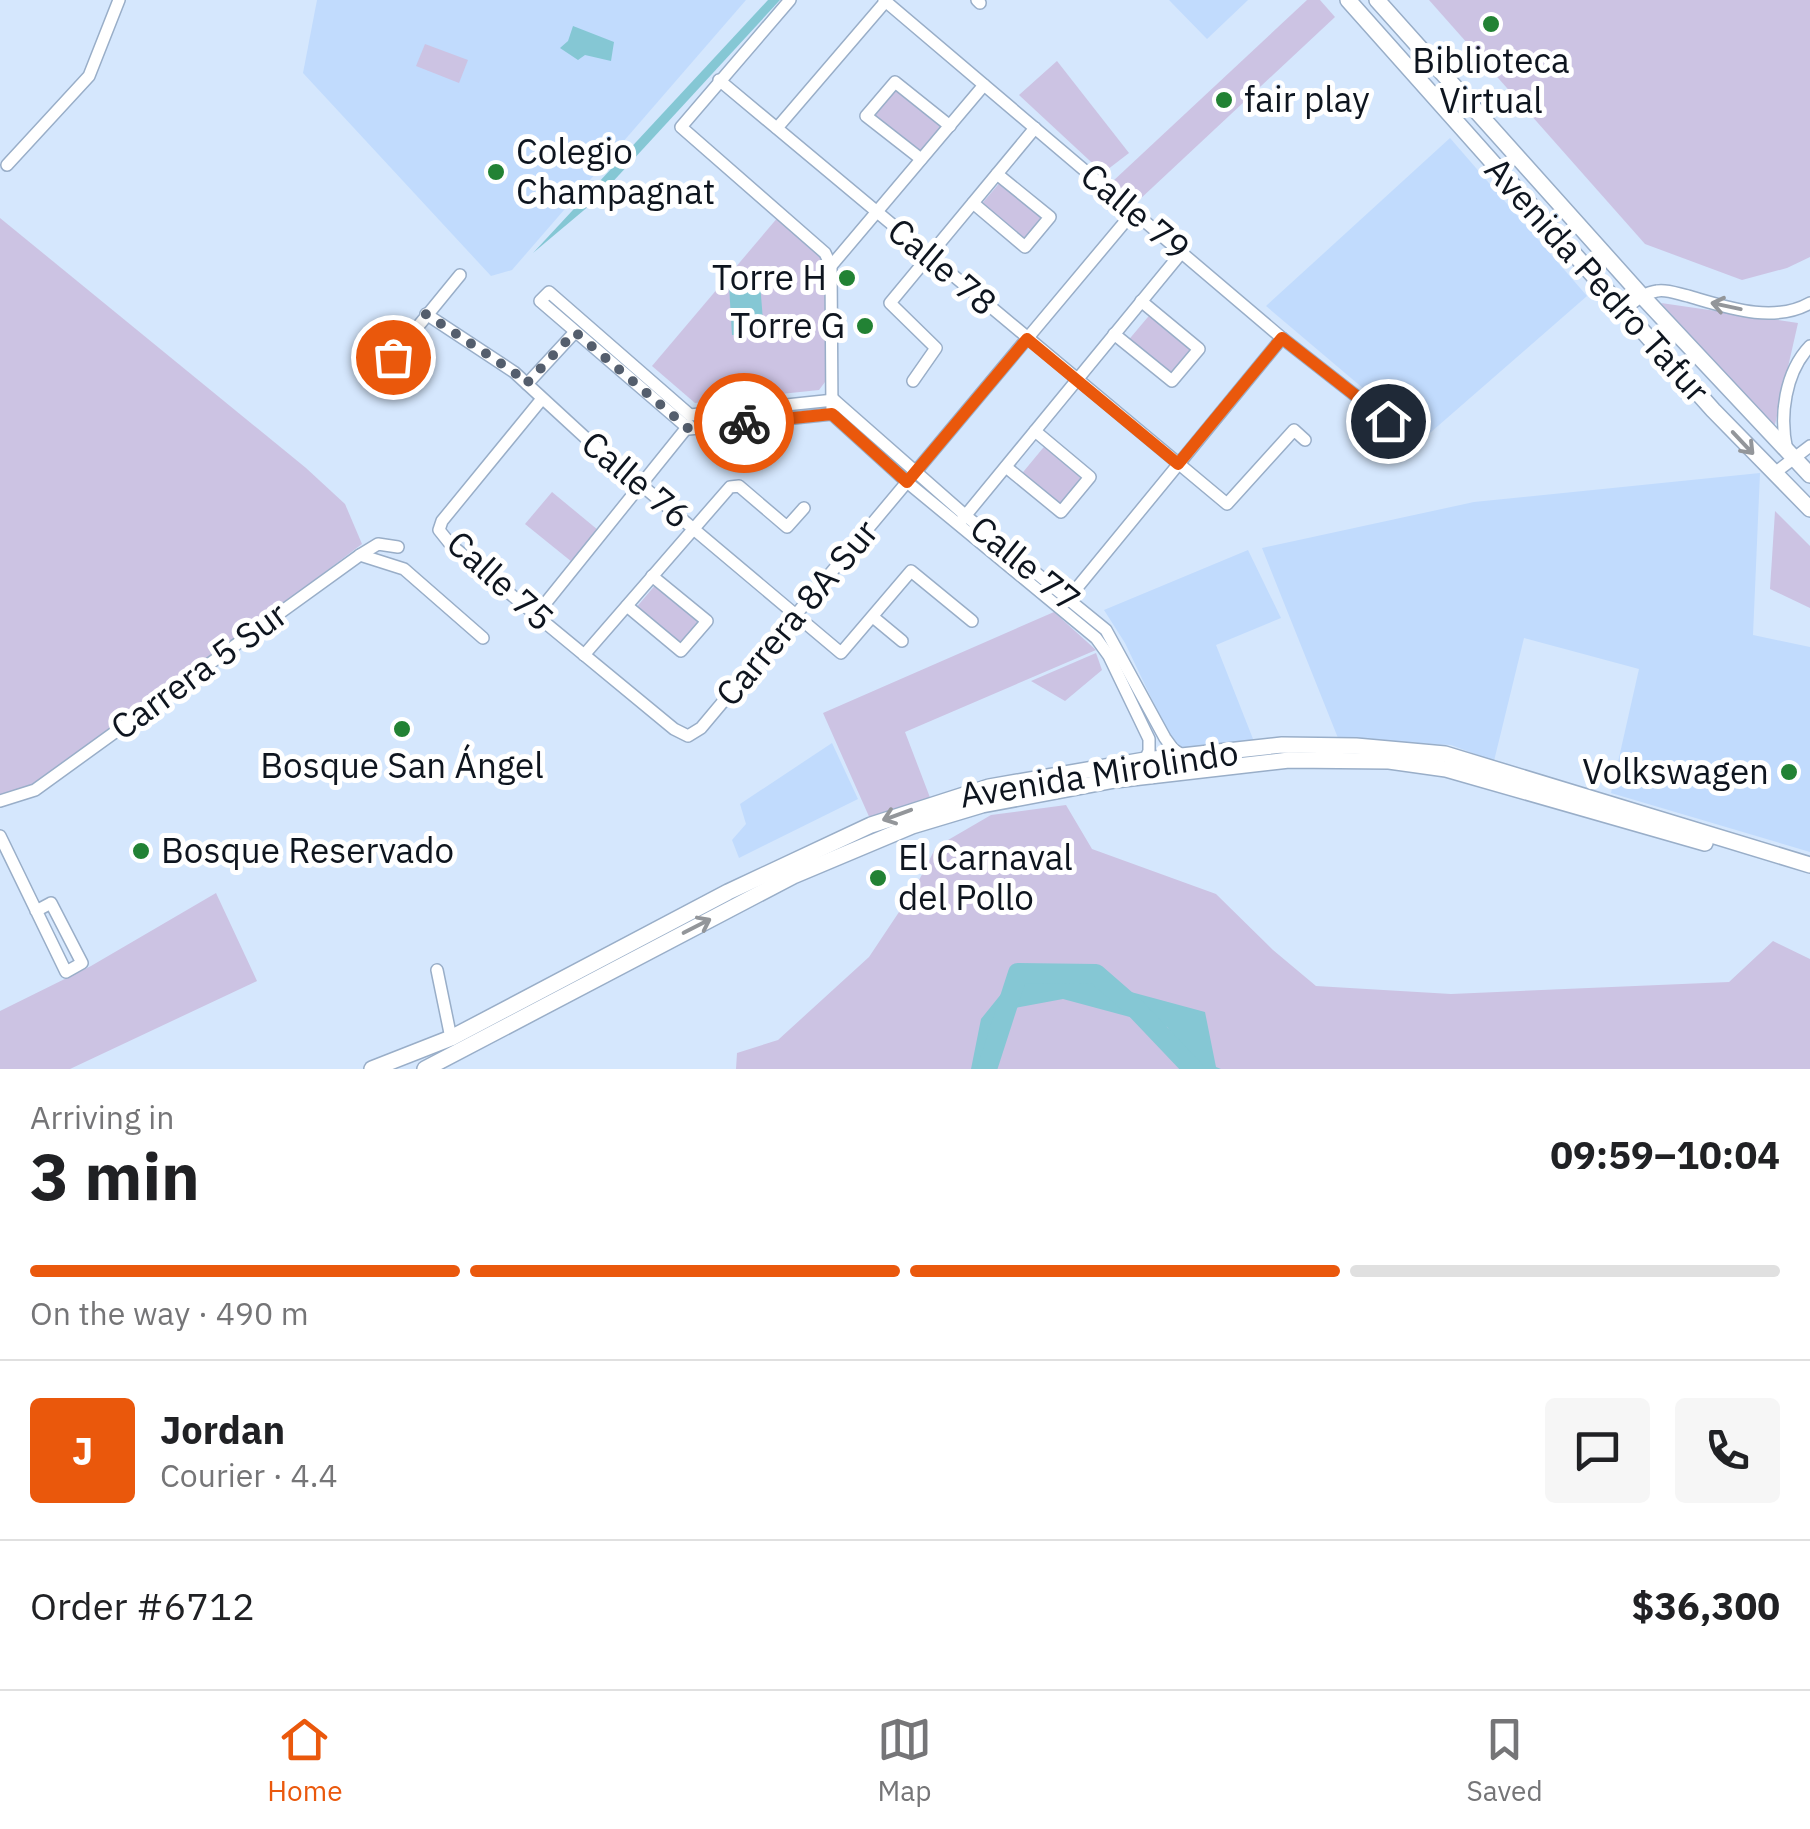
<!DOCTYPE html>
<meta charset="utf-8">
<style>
:root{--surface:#fff;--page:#f6f6f6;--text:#202124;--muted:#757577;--line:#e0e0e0;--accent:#ea580c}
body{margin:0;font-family:"IBM Plex Sans",sans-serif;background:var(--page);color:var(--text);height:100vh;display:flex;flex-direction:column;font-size:38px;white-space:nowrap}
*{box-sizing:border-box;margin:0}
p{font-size:32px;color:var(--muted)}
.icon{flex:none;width:55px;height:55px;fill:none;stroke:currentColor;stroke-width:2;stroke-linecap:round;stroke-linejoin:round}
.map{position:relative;height:1069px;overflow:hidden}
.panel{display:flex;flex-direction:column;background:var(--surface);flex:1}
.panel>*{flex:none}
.pin{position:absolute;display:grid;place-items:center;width:85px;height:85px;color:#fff;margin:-42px;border:5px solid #fff;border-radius:50%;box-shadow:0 2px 10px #0007}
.courier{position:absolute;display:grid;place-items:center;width:100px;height:100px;margin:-50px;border:8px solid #ea580c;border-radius:50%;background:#fff;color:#222;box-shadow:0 2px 12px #0007}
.head em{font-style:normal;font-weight:800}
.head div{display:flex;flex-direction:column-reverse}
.head{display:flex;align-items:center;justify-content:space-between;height:170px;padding:0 30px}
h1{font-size:65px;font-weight:800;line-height:75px}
.bar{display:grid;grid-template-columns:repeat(4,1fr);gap:15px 10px;align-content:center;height:120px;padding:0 30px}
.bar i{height:12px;border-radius:8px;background:var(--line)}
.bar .selected{background:var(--accent)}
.bar p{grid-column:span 4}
.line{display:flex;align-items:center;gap:25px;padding:0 30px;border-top:2px solid var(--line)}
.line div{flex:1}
.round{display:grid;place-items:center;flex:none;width:105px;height:105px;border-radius:10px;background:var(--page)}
.tabs{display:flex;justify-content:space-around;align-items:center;height:140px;border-top:2px solid var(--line);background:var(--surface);font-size:28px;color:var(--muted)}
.tabs a{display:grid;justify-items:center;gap:5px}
.tabs .selected{color:var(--accent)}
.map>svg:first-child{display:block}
.built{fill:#c1dbfd}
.green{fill:#ccc3e3}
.water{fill:#85c7d4}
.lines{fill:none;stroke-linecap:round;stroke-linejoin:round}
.river{stroke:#85c7d4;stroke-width:20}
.minor-casing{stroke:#99aec8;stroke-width:14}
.major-casing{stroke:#99aec8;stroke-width:18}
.minor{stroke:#fff;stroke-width:11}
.major{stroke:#fff;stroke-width:15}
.oneway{stroke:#93969a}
.done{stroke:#545e6d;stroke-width:10;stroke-dasharray:0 18}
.route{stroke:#ea580c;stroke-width:12}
.poi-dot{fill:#228234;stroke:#fff;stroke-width:4}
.labels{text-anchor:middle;stroke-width:10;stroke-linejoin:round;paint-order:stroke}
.poi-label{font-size:35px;fill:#0e151f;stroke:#fff;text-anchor:start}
.street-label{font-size:35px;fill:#0e151f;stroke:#fff}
</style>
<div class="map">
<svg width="1810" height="1069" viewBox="0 0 1810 1069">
<rect width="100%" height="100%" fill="#d5e7fd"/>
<!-- built -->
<g class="built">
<path d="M 317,0 L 746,0 L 512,270 L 491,276 L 303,73 Z"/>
<path d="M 1169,0 L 1248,0 L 1207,39 Z"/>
<path d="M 1450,138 L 1587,296 L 1423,439 L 1266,306 Z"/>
<path d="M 1760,473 L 1753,635 L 1810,647 L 1810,852 L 1611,793 L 1639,669 L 1524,638 L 1494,761 L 1451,745 L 1338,738 L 1262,548 L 1474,502 Z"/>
<path d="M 1248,550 L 1281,618 L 1216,645 L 1255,744 L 1176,750 L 1125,643 L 1104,610 Z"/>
<path d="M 832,743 L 858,799 L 739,858 L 732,840 L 746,824 L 740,804 Z"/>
</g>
<!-- green -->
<g class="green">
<path d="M 1307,0 L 1320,0 L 1335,17 L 1138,201 L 1112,182 Z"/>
<path d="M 1429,0 L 1810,0 L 1810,257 L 1787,268 L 1742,280 L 1645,244 Z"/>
<path d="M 425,44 L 468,60 L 459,83 L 416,66 Z"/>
<path d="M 1057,61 L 1129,153 L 1103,173 L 1019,95 Z"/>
<path d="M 895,84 L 945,124 L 922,153 L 869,115 Z"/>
<path d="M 1002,180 L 1047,217 L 1024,243 L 979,207 Z"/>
<path d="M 779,216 L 822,257 L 831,374 L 819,390 L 695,403 L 652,366 Z"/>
<path d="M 0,218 L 306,468 L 345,504 L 362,544 L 148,706 L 34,787 L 0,798 Z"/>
<path d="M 1661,303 L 1798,323 L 1774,429 Z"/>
<path d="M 1153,311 L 1199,349 L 1172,381 L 1126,343 Z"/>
<path d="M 1048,442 L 1090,477 L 1061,512 L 1019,477 Z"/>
<path d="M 552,492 L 598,530 L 572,562 L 525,524 Z"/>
<path d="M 1775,511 L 1810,546 L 1810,608 L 1770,589 Z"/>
<path d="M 657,583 L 704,621 L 682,647 L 635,609 Z"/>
<path d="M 1054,612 L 1096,650 L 905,732 L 934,808 L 875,830 L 823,713 Z"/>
<path d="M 1096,653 L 1102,670 L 1065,701 L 1031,681 Z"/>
<path d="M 1066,805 L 1092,849 L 1216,894 L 1273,950 L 1316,986 L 1451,994 L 1729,982 L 1773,941 L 1810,959 L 1810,1069 L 736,1069 L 737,1053 L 778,1040 L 869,957 L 915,888 L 936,847 L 991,815 Z"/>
<path d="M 216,893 L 257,981 L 70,1069 L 0,1069 L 0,1011 L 91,966 Z"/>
</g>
<!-- water -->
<g class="water">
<path d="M 768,0 L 780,0 L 596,200 L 533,253 Z"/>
<path d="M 573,26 L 614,42 L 611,61 L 585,55 L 578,60 L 560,48 L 568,41 Z"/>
<path d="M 760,283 L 764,333 L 732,335 L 729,285 Z"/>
<path d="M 1068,964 L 1131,992 L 1205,1012 L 1216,1067 L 1221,1069 L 1199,1069 L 1167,1027 L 1063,999 L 1014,1008 L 984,1060 L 983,1069 L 971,1069 L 981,1019 L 1010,983 Z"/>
</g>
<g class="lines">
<!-- river -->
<path class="river" d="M 987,1069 L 1018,973 L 1096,974 L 1135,1008 L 1193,1069"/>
<!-- minor casing -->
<g class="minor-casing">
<g id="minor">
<path d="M 790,0 L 681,127 L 825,253 L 831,266 L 832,414"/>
<path d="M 884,0 L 1282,338 L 1388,421 L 1378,432"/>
<path d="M 977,0 L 980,3"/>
<path d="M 719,80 L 1227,504 L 1294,430 L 1305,440"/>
<path d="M 777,128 L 886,1"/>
<path d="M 921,159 L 866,116 L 895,82 L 950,126"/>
<path d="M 7,165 L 89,76 L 119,0"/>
<path d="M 973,203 L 1025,247 L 1050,217 L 997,174"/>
<path d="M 831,266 L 984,85"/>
<path d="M 1624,310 C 1634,302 1643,293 1657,291 C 1667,289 1678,294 1688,296 C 1726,307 1773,324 1810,303"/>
<path d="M 426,314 L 514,372 L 589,441 L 841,653 L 911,571 L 972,621"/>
<path d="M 1114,334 L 1172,381 L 1199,349 L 1141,301"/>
<path d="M 393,357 L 460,275"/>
<path d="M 913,381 L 936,348 L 890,303 L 1035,128"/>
<path d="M 527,384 L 575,332"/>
<path d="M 541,400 L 442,521 L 439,530 L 451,545 L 674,729 L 688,736 L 701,728 L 1134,211"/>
<path d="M 834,400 L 966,516 L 1106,630 L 1165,738 L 1173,749 L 1182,755"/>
<path d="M 832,414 L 907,482 L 1096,638 L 1109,656 L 1149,739 L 1149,751 L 1145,760"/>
<path d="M 690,415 L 549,292 L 540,301 L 689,429 L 832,414"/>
<path d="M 690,415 L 834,400"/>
<path d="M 1787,451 C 1779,416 1785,372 1810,346"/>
<path d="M 1006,467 L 1061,512 L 1090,477 L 1035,431"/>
<path d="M 1776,472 L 1810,446"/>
<path d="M 961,521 L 1182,252"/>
<path d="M 360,555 L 404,569 L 483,638"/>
<path d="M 1067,600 L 1282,338"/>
<path d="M 627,606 L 681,651 L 707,621 L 652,576"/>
<path d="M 536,615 L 689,425"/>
<path d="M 873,617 L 902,641"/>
<path d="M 584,655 L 730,487 L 739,486 L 787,527 L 804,508"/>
<path d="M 0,801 L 35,790 L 360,555 L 378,544 L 398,547"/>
<path d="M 0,836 L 66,972 L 82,963 L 51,903 L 36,911"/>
<path d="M 437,970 L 451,1038"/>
</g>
</g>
<!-- major casing -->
<g class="major-casing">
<g id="major">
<path d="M 1348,0 L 1713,410 L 1810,509"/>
<path d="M 1377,0 L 1642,296 L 1810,475"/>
<path d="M 372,1069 L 451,1038 L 728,892 L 871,825 L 989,787 L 1145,760 L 1282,745 L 1356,746 L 1445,754 L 1810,865"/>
<path d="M 425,1069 L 793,876 L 912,826 L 982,805 L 1115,780 L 1289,760 L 1389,761 L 1446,769 L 1705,843"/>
</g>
</g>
<!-- minor -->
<use href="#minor" class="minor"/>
<!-- major -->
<use href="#major" class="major"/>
</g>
<!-- one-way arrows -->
<defs><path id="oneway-shaft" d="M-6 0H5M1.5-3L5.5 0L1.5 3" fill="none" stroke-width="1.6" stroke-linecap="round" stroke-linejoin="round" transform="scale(2.5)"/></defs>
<g class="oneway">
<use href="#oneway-shaft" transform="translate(1726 306) rotate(-168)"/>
<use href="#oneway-shaft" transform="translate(1743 443) rotate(47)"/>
<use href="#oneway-shaft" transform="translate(897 815) rotate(160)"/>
<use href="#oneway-shaft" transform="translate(697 926) rotate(-27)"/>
</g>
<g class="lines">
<!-- done -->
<path class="done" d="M 393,357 L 426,314 L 514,372 L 526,384 L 575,332 L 689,429 L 744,423"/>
<!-- route -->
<path class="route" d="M 744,423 L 832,414 L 907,482 L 1027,339 L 1178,464 L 1282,338 L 1388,421"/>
</g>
<!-- markers -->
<g class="poi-dot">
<circle cx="1491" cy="24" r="10"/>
<circle cx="1224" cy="100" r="10"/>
<circle cx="496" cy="172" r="10"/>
<circle cx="847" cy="278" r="10"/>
<circle cx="865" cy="326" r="10"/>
<circle cx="402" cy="729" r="10"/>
<circle cx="1789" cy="772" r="10"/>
<circle cx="141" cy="851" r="10"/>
<circle cx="878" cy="878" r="10"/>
</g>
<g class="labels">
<!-- poi labels -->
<g class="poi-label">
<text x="1491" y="73" text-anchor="middle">Biblioteca<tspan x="1491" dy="40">Virtual</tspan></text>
<text x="1244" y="112">fair play</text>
<text x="516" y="164">Colegio<tspan x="516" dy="40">Champagnat</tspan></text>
<text x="827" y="290" text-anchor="end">Torre H</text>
<text x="845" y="338" text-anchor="end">Torre G</text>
<text x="402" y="778" text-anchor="middle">Bosque San Ángel</text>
<text x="1769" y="784" text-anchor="end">Volkswagen</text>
<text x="161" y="863">Bosque Reservado</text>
<text x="898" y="870">El Carnaval<tspan x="898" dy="40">del Pollo</tspan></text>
</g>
<!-- street labels -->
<g class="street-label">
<text transform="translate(1135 212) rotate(40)" y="12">Calle 79</text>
<text transform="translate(942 267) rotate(40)" y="12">Calle 78</text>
<text transform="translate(1597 280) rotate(48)" y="12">Avenida Pedro Tafur</text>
<text transform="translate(636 480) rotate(40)" y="12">Calle 76</text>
<text transform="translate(1025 564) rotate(39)" y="12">Calle 77</text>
<text transform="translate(500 581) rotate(42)" y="12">Calle 75</text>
<text transform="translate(797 613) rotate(-50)" y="12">Carrera 8A Sur</text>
<text transform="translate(199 671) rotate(-36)" y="12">Carrera 5 Sur</text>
<text transform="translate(1099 774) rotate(-9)" y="12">Avenida Mirolindo</text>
</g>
</g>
</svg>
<div class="pin" style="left:393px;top:357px;background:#ea580c"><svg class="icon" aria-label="bag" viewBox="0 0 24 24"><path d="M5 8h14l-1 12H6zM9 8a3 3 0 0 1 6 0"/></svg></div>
<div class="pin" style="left:1388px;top:421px;background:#1f2937"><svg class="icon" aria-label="home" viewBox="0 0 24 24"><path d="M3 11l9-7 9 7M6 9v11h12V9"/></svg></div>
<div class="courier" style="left:744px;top:423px"><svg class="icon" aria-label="bike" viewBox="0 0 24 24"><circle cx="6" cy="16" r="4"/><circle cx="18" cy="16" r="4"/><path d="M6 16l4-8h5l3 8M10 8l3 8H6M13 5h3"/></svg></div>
</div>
<section class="panel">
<div class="head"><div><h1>3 min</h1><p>Arriving in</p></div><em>09:59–10:04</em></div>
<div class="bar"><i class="selected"></i><i class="selected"></i><i class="selected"></i><i></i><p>On the way · 490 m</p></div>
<div class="line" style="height:180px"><b class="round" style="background:var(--accent);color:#fff">J</b><div><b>Jordan</b><p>Courier · 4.4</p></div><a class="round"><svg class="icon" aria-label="chat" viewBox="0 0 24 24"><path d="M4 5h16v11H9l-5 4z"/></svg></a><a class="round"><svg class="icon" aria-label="phone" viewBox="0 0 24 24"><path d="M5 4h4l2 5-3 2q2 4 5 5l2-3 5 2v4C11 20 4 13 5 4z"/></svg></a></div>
<div class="line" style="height:130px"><div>Order #6712</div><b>$36,300</b></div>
</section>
<nav class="tabs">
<a class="selected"><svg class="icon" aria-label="home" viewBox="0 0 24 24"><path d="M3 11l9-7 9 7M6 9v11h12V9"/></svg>Home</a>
<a><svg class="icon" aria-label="map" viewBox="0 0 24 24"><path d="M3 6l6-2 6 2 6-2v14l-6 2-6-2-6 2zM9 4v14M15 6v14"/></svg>Map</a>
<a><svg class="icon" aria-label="saved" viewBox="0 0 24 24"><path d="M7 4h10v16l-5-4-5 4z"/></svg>Saved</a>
</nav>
